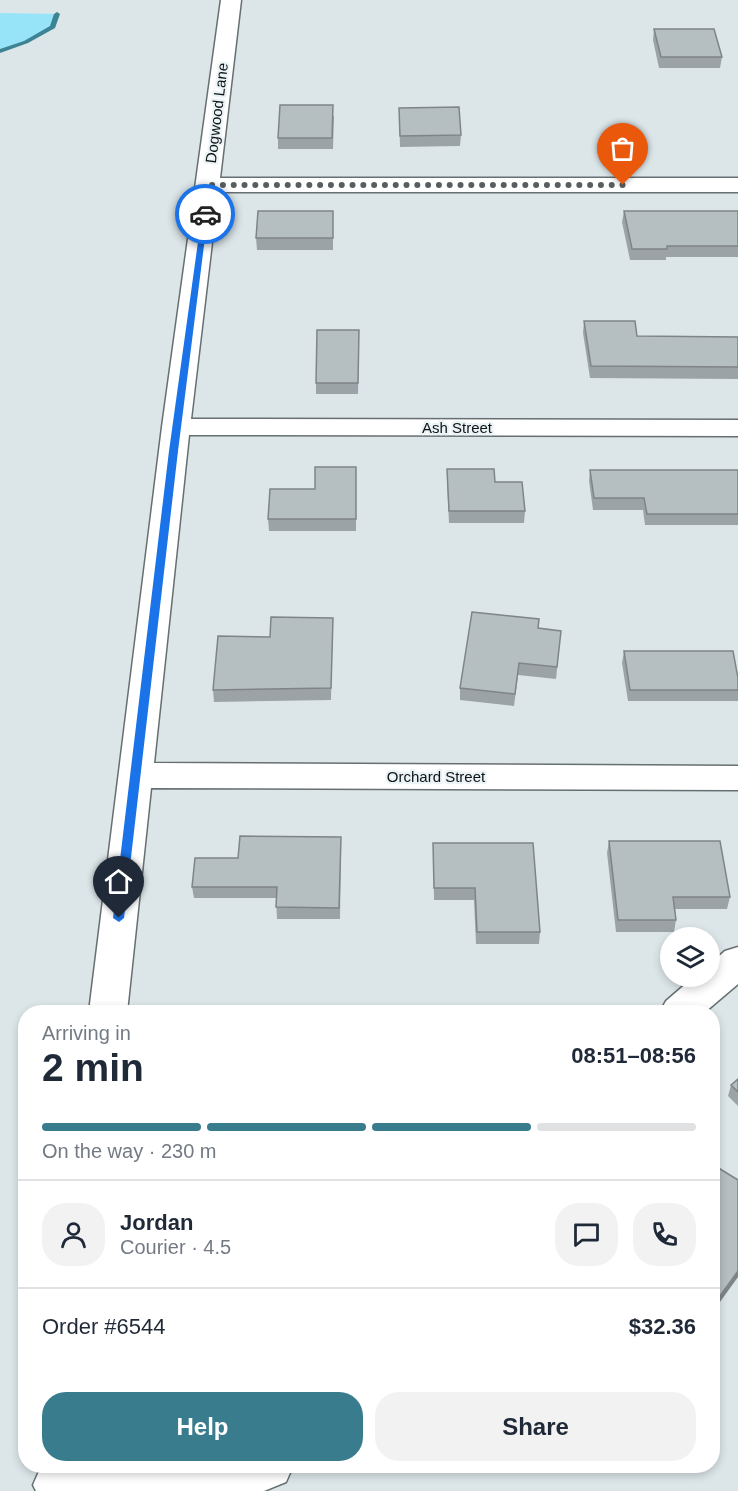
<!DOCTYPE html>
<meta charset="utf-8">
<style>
:root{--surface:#fff;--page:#f2f2f3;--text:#1f2937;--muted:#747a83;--line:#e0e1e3;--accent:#397c8d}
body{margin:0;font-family:Arial,sans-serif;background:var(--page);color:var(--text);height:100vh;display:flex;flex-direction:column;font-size:22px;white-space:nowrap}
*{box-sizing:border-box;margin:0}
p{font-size:20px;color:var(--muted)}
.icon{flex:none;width:33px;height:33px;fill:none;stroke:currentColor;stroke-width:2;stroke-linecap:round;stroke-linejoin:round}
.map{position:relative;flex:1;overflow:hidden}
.sheet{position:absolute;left:18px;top:1005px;width:702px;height:468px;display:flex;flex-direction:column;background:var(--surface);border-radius:24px;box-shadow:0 3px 9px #0003}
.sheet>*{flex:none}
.tools{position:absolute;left:660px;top:927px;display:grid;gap:12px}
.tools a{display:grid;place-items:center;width:60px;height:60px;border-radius:50%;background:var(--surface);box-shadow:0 3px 9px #0003;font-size:30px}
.pin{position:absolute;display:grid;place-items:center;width:51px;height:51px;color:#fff;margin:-62px -26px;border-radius:50% 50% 50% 0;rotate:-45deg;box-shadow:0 0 6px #0007}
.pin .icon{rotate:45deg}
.courier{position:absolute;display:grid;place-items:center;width:60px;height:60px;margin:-30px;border:4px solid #1a73e8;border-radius:50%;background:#fff;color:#222;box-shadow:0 2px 8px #0007}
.overview em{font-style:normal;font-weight:700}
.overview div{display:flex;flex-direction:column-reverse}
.overview{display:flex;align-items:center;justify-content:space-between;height:102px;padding:0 24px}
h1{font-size:39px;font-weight:700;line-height:45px}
.bar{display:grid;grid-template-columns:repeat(4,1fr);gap:9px 6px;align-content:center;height:72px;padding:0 24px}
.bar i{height:8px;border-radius:4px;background:var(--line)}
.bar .active{background:var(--accent)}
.bar p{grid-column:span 4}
.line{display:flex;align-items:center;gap:15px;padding:0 24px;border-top:2px solid var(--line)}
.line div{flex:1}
.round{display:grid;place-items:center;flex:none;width:63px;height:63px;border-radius:24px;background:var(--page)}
.button{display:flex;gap:12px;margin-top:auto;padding:12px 24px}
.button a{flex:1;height:69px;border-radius:24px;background:var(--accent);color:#fff;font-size:24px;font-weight:700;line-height:69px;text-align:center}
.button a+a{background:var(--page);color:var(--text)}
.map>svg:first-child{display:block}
.green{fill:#97e3f8}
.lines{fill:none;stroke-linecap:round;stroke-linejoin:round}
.stream{fill:#3c8394;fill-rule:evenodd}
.minor-casing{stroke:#666f71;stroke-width:3}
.minor{fill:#fff;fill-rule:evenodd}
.wall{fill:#9ca3a6}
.shaded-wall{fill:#7f8587}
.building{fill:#b5bec1;stroke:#7f8587;stroke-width:1.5}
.route{fill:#1a73e8}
.done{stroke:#585e5f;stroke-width:6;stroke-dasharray:0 10.8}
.labels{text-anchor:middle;stroke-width:4.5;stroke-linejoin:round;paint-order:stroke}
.street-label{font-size:15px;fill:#111415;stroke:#eaf3f6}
</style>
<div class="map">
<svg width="738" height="1491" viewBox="0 0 738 1491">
<rect width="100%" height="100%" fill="#dce6e9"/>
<!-- green -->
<path class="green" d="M 0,13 L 57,14 L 53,27 L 26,42 L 0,50 Z"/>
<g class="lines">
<!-- stream -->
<path class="stream" d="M 57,12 L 60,14 L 55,28 L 28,43 L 0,53 L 0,49 L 24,41 L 50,26 L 54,14 Z"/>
<!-- minor casing -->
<g class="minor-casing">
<g id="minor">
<path d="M 221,0 L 241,0 L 220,178 L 738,178 L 738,192 L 218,192 L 191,419 L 738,420 L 738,436 L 189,435 L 154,763 L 738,766 L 738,790 L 151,788 L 127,1012 L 89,1012 L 162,427 Z"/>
<path d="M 738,947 L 738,984 L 705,1012 L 660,1012 L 666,1001 L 695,976 L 710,976 L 710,964 L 725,951 Z"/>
<path d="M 48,1466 L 293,1466 L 286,1482 L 264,1491 L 36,1491 L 33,1485 L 40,1469 Z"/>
</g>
</g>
<!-- minor -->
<use href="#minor" class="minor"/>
</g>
<!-- wall -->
<g class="wall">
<path d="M 654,29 L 722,57 L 720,68 L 659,68 L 653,40 Z"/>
<path d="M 399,108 L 461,135 L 460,146 L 400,147 Z"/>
<path d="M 334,116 L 333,149 L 278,149 L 278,138 Z"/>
<path d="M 333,211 L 333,250 L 257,250 L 256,238 Z"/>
<path d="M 624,211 L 738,211 L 738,257 L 666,257 L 666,260 L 630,260 L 622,222 Z"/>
<path d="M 584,321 L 637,336 L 738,337 L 738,379 L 590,378 L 583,333 Z"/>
<path d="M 359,330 L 358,394 L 316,394 L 316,383 Z"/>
<path d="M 356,467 L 356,531 L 269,531 L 268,519 L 315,489 Z"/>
<path d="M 447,469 L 525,511 L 524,523 L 449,523 L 447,481 Z"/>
<path d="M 590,470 L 738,470 L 738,525 L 645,525 L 643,510 L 593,510 L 589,481 Z"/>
<path d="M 333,618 L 331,700 L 214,702 L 213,690 L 270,637 Z"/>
<path d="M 538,628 L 561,631 L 556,679 L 518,675 L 514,706 L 460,700 L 460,688 Z"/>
<path d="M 624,651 L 738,678 L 738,701 L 628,701 L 622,663 Z"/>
<path d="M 609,841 L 730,897 L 727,909 L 675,909 L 676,920 L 674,932 L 616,932 L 607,853 Z"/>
<path d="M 433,843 L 540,932 L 539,944 L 476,944 L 474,900 L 434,900 Z"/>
<path d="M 341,848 L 340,919 L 277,919 L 276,898 L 194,898 L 192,887 L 238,858 Z"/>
<path d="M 738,1079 L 738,1106 L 728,1096 L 731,1085 Z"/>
</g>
<!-- shaded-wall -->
<path class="shaded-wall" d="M 738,1271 L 738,1277 L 712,1313 L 712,1307 Z"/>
<!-- building -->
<g class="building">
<path d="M 654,29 L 714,29 L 722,57 L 661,57 Z"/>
<path d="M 280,105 L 333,105 L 332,138 L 278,138 Z"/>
<path d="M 459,107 L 461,135 L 400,136 L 399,108 Z"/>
<path d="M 258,211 L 333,211 L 333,238 L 256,238 Z"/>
<path d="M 624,211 L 738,211 L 738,246 L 667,246 L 667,249 L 632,249 Z"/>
<path d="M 584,321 L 635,321 L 637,336 L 738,337 L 738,367 L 591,366 Z"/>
<path d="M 317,330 L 359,330 L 358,383 L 316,383 Z"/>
<path d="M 315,467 L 356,467 L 356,519 L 268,519 L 270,489 L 315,489 Z"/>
<path d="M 447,469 L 494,469 L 495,482 L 522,482 L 525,511 L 449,511 Z"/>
<path d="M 590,470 L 738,470 L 738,514 L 647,514 L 644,498 L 594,498 Z"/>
<path d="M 472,612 L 539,619 L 538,628 L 561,631 L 557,667 L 519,663 L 515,694 L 460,688 Z"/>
<path d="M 271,617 L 333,618 L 331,688 L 213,690 L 218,636 L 270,637 Z"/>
<path d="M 624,651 L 733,651 L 738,678 L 738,690 L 630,690 Z"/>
<path d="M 240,836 L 341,837 L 339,908 L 276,907 L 277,887 L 192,887 L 195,858 L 238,858 Z"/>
<path d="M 609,841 L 720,841 L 730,897 L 673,897 L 676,920 L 618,920 Z"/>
<path d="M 433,843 L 533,843 L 540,932 L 477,932 L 475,888 L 434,888 Z"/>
<path d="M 738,1079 L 738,1092 L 731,1085 Z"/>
<path d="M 712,1164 L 738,1180 L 738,1271 L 712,1307 Z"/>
</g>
<!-- route -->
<path class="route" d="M 202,213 L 208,214 L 178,451 L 124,918 L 119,922 L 113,918 L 169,451 Z"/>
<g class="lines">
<!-- done -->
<path class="done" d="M 205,214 L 209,185 L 623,185"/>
</g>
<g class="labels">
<!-- street labels -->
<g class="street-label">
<text transform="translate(217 113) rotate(-83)" y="5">Dogwood Lane</text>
<text x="457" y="433">Ash Street</text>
<text x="436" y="782">Orchard Street</text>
</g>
</g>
</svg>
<div class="tools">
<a><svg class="icon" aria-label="layers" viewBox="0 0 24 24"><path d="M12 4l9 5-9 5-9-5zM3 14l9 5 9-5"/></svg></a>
</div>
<div class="pin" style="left:623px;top:185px;background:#ea580c"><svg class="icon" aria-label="bag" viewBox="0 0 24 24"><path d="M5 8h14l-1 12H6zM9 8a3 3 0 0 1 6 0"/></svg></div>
<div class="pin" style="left:119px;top:918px;background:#1f2937"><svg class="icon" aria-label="home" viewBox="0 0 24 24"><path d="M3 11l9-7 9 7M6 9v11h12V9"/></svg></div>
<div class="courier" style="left:205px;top:214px"><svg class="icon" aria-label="car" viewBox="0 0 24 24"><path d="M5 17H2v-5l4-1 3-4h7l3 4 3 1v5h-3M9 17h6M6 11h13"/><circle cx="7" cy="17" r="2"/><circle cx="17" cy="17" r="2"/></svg></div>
<section class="sheet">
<div class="overview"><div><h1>2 min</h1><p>Arriving in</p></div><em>08:51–08:56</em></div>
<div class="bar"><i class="active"></i><i class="active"></i><i class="active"></i><i></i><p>On the way · 230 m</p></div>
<div class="line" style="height:108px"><a class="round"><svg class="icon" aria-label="person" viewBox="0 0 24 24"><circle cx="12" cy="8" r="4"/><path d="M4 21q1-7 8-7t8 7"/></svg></a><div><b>Jordan</b><p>Courier · 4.5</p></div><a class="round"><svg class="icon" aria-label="chat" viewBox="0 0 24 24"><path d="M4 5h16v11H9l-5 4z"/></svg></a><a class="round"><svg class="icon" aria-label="phone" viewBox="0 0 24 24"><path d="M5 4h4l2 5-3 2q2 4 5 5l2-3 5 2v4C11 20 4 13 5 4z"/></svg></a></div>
<div class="line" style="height:78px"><div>Order #6544</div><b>$32.36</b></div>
<div class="button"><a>Help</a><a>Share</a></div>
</section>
</div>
